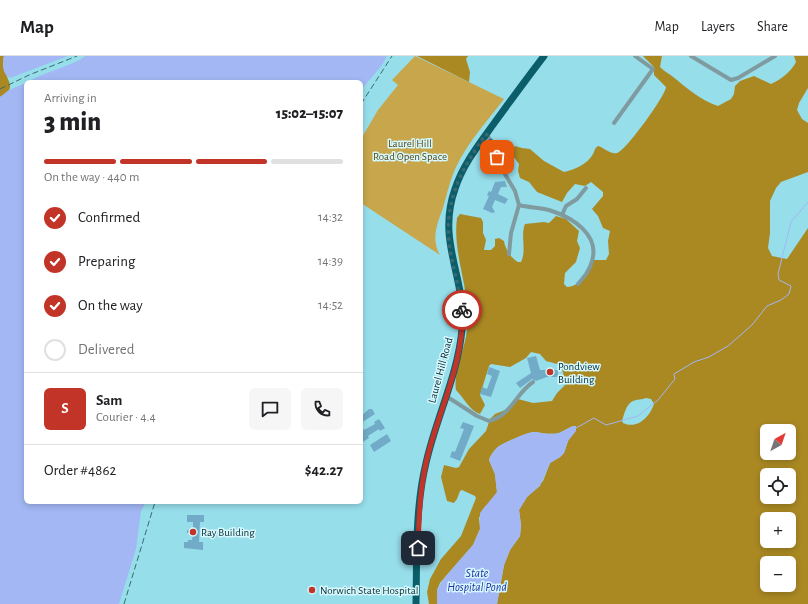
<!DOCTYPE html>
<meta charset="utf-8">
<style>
:root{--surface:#fff;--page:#f6f6f6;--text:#202124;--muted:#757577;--line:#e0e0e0;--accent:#c13427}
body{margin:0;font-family:"Alegreya Sans",sans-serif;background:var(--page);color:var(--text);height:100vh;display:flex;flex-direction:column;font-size:15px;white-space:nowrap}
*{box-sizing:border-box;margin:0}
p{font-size:13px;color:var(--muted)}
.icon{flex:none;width:22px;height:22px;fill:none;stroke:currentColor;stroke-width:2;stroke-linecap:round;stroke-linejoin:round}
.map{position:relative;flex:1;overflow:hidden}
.panel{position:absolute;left:24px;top:24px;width:339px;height:424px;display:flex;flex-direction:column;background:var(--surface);border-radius:6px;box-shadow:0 2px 6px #0003}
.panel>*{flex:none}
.needle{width:26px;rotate:40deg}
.controls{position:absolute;left:760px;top:368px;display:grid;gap:8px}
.controls a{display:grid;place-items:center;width:36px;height:36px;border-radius:6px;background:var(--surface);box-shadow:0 2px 6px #0003;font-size:20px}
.pin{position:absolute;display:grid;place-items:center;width:34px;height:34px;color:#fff;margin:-17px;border-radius:8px;box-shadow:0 2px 6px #0006}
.courier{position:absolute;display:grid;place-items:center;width:40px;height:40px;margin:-20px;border:3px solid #c13427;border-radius:50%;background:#fff;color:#222;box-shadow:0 1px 5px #0007}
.summary em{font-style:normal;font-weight:800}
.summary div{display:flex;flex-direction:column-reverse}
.summary{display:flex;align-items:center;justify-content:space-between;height:68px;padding:0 20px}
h1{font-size:26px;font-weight:800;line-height:30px}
.bar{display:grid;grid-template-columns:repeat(4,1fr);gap:6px 4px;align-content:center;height:48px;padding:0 20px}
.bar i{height:5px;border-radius:3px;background:var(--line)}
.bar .current{background:var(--accent)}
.bar p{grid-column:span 4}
.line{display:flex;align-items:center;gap:10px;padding:0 20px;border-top:1px solid var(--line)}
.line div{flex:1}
.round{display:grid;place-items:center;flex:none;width:42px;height:42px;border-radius:6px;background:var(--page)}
ol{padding:0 20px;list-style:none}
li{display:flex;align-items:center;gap:12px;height:44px}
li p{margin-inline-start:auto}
li .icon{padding:4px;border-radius:50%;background:var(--accent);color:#fff;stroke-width:4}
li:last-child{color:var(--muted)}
li i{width:22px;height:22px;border:2px solid var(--line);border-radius:50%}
header{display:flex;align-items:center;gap:24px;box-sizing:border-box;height:56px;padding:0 20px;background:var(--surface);border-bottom:1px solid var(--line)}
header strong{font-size:19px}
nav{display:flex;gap:22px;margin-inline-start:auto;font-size:14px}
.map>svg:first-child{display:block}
.green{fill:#c7a64c}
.forest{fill:#aa8923;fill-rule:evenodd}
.water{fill:#a2b7f4}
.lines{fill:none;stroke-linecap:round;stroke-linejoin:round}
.stream{stroke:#a2b7f4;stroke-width:1}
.building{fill:#71abc7}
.street{stroke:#7f9ba0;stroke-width:4}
.highway{stroke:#0b5e69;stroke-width:7}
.rail{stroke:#3c6971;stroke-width:1;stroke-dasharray:6 3;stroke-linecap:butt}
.done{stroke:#3b6870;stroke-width:4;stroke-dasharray:0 7.2}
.route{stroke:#c13427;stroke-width:5}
.poi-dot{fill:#c13427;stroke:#d6f9ff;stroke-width:1.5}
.labels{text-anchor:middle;stroke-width:3;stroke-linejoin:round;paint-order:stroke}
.park-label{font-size:11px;fill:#574611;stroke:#d6f9ff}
.poi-label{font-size:11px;fill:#0a292e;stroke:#d6f9ff;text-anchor:start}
.street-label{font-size:11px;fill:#0a292e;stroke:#d6f9ff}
.water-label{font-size:12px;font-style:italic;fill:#2230a1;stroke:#d6f9ff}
</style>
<header>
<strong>Map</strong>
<nav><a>Map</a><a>Layers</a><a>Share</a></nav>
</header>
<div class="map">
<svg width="808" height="548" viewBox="0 0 808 548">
<rect width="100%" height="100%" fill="#97deeb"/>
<!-- green -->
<path class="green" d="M 415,0 L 504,43 C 488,64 468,86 456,111 C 450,124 447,138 443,152 C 437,168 431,183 440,199 L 361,147 L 361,83 L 378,54 L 398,29 L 392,24 Z"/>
<!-- forest -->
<g class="forest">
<path d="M 0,0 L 4,0 C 0,13 12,26 10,32 C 9,36 3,39 0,41 Z"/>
<path d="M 417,0 L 468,0 L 466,3 L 470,16 L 469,26 Z"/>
<path d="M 643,0 L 662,0 L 660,11 C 664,15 668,17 672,20 C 687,32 700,44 718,50 L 731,43 L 734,38 L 735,30 L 740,25 L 754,20 L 771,28 C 780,24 791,16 796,6 L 794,0 L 808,0 L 808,32 L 799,47 L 797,54 L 802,63 L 808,67 L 808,116 L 781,126 L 776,132 L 770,145 L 770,177 L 768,192 L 772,200 L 787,203 L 808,172 L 808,548 L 497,548 L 504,509 L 510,494 L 520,480 L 521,469 L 519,454 L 527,441 L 543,425 L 550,407 L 560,401 L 564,397 L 573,370 C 568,372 564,375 559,377 C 552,379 541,377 535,376 C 530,375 501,388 498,391 C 494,394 490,400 489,404 L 495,418 L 497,436 L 494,441 L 483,453 L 479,462 L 480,473 L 473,489 L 440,527 L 437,534 L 437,548 L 429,548 L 427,536 L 430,523 L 441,503 L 461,480 L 476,442 L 475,440 L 462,434 L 460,435 L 457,443 L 454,447 L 447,445 L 441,421 L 444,409 L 456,412 L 459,411 L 469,393 L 486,375 L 490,363 L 495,358 L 505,354 L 518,343 L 533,347 L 552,345 L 557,337 L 566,328 L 561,309 L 546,305 L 540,298 L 531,296 L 526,302 L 510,311 L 491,308 L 489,310 L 480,339 L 485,349 L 480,358 C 469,354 464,342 456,334 C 453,316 465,293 467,274 C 472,236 452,200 457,162 L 460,158 L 481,162 L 483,166 L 483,177 L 486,184 L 484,194 L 491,194 L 495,190 L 495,183 L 499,182 L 504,185 C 505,193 511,202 518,206 L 521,206 C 527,194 520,180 525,168 L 544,166 L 549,167 L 556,160 L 566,163 L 579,175 L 577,185 L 580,192 L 576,206 L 565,217 L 564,228 L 567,231 C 581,231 587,214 593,204 L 606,204 L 609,198 L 608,185 L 610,175 L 603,172 L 598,160 L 592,153 L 603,140 L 603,136 L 591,126 L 585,130 L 575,128 L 567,137 L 562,146 L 537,136 L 529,126 L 520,122 L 518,115 L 519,108 L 510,96 L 515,90 L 522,92 L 530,93 L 544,105 L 564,116 C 574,114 588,108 593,98 C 595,94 594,93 598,90 C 603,91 611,99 617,97 C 625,96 666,39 666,31 L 654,19 L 654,11 ZM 646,342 L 651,343 L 654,348 C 650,360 638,374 623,367 L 622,365 C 624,359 626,348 633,345 C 637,343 642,344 646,342 ZM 767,375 L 789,375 L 789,397 L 767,397 ZM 767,419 L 789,419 L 789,441 L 767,441 ZM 767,463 L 789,463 L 789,485 L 767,485 ZM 767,507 L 789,507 L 789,529 L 767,529 Z"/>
</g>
<!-- water -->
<g class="water">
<path d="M 4,0 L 68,0 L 10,22 C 2,18 2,8 4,0 Z"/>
<path d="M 85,0 L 387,0 L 382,9 L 361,34 L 361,26 L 28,26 C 41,17 78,8 85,0 Z"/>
<path d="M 26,27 L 26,446 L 146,446 L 141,455 L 136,493 L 119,548 L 0,548 L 0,41 L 9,34 Z"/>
<path d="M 573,370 L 576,370 L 576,375 L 568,385 L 564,397 L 560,401 L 550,407 L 540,430 L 527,441 L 519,454 L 521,469 L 520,480 L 510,494 L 504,509 L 497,548 L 437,548 L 437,534 L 445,521 L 473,489 L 480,473 L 480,457 L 497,436 L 495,418 L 489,404 C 491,400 494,394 498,391 C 501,388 530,375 535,376 C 541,377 552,379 559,377 C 564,375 568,372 573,370 Z"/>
</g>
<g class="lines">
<!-- stream -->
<path class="stream" d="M 576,372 L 594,362 L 606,369 L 638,360 L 658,344 L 675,323 L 674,318 L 694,306 L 709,301 L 728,290 L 752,269 L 767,250 L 781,244 L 789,238 L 791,230 L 779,224 L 778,218 L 791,166 L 808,146"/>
</g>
<!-- building -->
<g class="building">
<path d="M 505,125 L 507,131 L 501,131 L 498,138 L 508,143 L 505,148 L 495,144 L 492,151 L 495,156 L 492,157 L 483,153 L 489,140 L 487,139 L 489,135 L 491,136 L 495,126 Z"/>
<path d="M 536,300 L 540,314 L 558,314 L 558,321 L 547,321 L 536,325 L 532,323 L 520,332 L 516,327 L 531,317 L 527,302 Z"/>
<path d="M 489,311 L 500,315 L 491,341 L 480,338 L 482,331 L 487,333 L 492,320 L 487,318 Z"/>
<path d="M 369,353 L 372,353 L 375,358 L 361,367 L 361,360 Z"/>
<path d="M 379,363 L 385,372 L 380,375 L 379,373 L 368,380 L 369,382 L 361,387 L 361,369 L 364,374 L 375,368 L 374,366 Z"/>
<path d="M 463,366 L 474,370 L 460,405 L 450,401 L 452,395 L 455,396 L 464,373 L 460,372 Z"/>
<path d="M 387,378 L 391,385 L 374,396 L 370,389 Z"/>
<path d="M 187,459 L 204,459 L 204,466 L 200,466 L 199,486 L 203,486 L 203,494 L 184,492 L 184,486 L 188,486 L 188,484 L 192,484 L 193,477 L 187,477 L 187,474 L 193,474 L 193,466 L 187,466 Z"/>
</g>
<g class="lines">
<!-- street -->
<g class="street">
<path d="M 691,0 L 731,24 L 738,22 L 775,0"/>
<path d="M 614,67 L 653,13 L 635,0"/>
<path d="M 486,78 L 491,85 L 502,113 L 515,135 L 519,149 L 511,177 L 509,198"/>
<path d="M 519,149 C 530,152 541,151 552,155 C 573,162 600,179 592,205 C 590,214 584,221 578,228"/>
<path d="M 562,159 L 566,150 L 577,143 L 586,132"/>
<path d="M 446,340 L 477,360 L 489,365 C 511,360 516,337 533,326"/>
</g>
<!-- highway -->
<path class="highway" d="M 416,548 C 417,501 415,452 426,407 C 436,362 458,319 462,273 C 467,223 436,186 455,133 C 463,108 480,87 495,66 C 511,44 527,22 544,0"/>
<!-- rail -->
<g class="rail">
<path d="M 0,33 L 29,19 L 77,0"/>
<path d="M 361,48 L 392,0"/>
<path d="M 124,548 L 155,446"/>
</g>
</g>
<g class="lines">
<!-- done -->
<path class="done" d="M 462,254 C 460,233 453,213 450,193 C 443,147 460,115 486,78 L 491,85 L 497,101"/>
<!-- route -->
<path class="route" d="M 418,492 C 419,459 420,427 429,395 C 441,350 465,302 462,254"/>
</g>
<!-- markers -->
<g class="poi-dot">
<circle cx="550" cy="316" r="4"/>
<circle cx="193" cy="476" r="4"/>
<circle cx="312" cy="534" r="4"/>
</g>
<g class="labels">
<!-- park labels -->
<g class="park-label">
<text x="410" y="91">Laurel Hill<tspan x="410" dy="13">Road Open Space</tspan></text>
</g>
<!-- poi labels -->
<g class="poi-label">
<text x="558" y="314">Pondview<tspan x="558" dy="13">Building</tspan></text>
<text x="201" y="480">Ray Building</text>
<text x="320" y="538">Norwich State Hospital</text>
</g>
<!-- street labels -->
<g class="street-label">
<text transform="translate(440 314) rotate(-75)" y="4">Laurel Hill Road</text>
</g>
<!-- water labels -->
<g class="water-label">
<text x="477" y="521">State<tspan x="477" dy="14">Hospital Pond</tspan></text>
</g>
</g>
</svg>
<div class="controls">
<a><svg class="needle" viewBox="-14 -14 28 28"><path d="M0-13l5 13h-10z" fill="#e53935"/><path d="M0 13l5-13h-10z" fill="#757577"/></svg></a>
<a><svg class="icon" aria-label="locate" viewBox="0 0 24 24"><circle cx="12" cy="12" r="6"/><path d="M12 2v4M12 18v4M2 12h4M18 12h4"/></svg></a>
<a>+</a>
<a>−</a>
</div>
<div class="pin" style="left:497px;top:101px;background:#ea580c"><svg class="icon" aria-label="bag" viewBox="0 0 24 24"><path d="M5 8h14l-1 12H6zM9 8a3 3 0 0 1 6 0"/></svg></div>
<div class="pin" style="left:418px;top:492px;background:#1f2937"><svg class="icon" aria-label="home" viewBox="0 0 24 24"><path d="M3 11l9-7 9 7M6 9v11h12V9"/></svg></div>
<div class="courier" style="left:462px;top:254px"><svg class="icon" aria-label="bike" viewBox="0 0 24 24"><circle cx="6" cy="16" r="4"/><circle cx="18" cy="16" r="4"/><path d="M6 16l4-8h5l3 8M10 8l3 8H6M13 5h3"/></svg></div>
<section class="panel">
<div class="summary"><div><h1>3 min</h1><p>Arriving in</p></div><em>15:02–15:07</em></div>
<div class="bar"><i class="current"></i><i class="current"></i><i class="current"></i><i></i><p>On the way · 440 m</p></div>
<ol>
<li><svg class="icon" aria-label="check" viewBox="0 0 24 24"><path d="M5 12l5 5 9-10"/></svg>Confirmed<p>14:32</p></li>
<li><svg class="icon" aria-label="check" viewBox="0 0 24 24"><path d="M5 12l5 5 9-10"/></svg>Preparing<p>14:39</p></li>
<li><svg class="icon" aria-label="check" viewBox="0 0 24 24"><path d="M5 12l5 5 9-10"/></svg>On the way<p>14:52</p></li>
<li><i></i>Delivered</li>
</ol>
<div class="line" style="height:72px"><b class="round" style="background:var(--accent);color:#fff">S</b><div><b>Sam</b><p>Courier · 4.4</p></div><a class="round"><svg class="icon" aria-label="chat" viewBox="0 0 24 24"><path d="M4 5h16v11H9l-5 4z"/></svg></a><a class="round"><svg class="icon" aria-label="phone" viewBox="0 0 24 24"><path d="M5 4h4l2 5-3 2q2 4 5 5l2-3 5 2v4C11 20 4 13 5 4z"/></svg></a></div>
<div class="line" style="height:52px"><div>Order #4862</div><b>$42.27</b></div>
</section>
</div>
